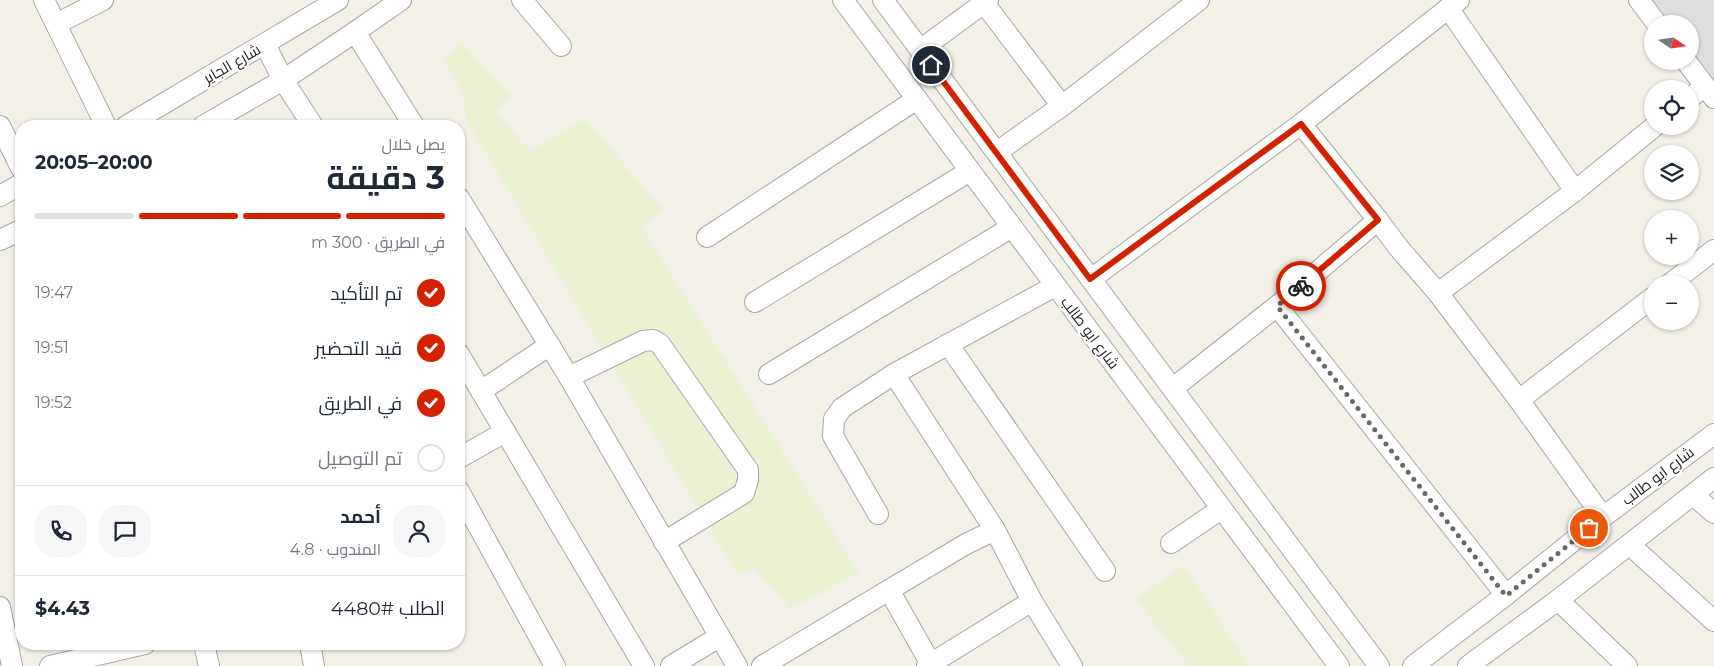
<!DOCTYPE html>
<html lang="ar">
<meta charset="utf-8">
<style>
:root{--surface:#fff;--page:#f6f6f7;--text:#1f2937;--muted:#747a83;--line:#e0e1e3;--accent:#d22200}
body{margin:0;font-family:Montserrat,Cairo,sans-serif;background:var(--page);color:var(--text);direction:rtl;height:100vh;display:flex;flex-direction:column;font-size:19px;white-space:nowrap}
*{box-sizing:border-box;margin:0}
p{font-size:16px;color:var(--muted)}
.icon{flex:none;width:28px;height:28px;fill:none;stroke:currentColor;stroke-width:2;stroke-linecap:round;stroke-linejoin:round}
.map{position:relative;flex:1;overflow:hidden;direction:ltr}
.sheet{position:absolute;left:15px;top:120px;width:450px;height:530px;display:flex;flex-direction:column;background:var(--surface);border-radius:20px;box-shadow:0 1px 4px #0004;direction:rtl}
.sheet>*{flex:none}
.needle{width:32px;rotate:103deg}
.fabs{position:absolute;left:1644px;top:15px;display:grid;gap:10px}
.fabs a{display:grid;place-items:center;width:55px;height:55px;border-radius:50%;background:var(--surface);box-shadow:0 1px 4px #0004;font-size:25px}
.pin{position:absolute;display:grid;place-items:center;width:42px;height:42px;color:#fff;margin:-21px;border:2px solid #fff;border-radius:50%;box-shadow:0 1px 5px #0007}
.courier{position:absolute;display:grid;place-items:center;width:50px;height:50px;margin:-25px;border:4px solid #d22200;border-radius:50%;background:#fff;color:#222;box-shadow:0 1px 6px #0007}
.summary em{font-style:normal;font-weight:700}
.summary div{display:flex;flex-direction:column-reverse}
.summary{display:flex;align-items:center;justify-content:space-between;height:85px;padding:0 20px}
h1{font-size:32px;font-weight:700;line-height:38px}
.bar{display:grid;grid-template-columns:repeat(4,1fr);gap:8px 5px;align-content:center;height:60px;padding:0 20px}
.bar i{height:6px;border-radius:4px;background:var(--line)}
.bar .active{background:var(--accent)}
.bar p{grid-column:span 4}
.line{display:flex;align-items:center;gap:12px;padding:0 20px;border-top:1px solid var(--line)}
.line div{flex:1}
.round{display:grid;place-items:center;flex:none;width:52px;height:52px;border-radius:20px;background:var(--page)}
ol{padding:0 20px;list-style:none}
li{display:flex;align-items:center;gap:15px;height:55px}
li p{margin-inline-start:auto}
li .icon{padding:5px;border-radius:50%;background:var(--accent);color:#fff;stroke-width:4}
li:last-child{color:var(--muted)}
li i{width:28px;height:28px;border:2px solid var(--line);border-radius:50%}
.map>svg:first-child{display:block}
.residential{fill:#dfdede}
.farmland{fill:#eaf2d1}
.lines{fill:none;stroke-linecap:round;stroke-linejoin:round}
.minor-casing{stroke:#a8a8a8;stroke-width:22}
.minor{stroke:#fff;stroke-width:20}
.done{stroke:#6a6966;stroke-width:5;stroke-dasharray:0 9}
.route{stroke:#d22200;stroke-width:6}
.labels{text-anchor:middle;stroke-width:4.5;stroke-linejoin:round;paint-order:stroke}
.street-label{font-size:15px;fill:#212121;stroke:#fff}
</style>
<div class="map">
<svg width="1714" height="666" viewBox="0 0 1714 666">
<rect width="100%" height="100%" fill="#f2f0e7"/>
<!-- residential -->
<path class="residential" d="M 1639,0 L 1714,0 L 1714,98 L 1690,61 L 1690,24 L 1657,24 Z"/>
<!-- farmland -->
<g class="farmland">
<path d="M 461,42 L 511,96 L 495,112 L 530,151 L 585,119 L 663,210 L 641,226 L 859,573 L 789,609 L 754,567 L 738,575 L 466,120 L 463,94 L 444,59 Z"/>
<path d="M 1184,566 L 1249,666 L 1189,666 L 1135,599 Z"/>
</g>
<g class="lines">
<!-- minor casing -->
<g class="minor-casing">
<g id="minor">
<path d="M 44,0 L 106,126"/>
<path d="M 522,0 L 561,46"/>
<path d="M 843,0 L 1339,666"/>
<path d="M 883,0 L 1379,666"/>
<path d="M 1639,0 L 1657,24"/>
<path d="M 984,3 L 1062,106"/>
<path d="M 1448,8 L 1575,191"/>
<path d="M 56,24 L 103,0"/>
<path d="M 355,32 L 414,126"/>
<path d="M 265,44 L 283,80 L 313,126"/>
<path d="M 920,50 L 988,0"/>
<path d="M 1686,61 L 1714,98"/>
<path d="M 1690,98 L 1705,86"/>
<path d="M 1301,124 L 1378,220 L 1398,247 L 1438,293 L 1519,400 L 1603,517"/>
<path d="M 0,126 L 21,168"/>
<path d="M 126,126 L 338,0"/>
<path d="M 203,126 L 283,80 L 355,32 L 401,0"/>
<path d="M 997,152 L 1062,106 L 1199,0"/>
<path d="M 0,196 L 21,184"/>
<path d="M 459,198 L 569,377 L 737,666"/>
<path d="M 707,237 L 917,99"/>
<path d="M 0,240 L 21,230"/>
<path d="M 1091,279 L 1301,124 L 1459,0"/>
<path d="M 1670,284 L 1714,250"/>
<path d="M 1438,293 L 1575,191 L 1655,126"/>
<path d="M 755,302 L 970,171"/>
<path d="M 1277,306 L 1506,595"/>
<path d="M 948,344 L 1105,571"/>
<path d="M 459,354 L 644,666"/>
<path d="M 769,374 L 1012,227"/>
<path d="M 894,374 L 995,530"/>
<path d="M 569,377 L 643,341 L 653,340 L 660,344 L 748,470 L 748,480 L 744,493 L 664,542"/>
<path d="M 1177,385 L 1277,306 L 1378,220"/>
<path d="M 481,391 L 550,345"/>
<path d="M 1519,400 L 1652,298"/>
<path d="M 459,458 L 505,432"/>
<path d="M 459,491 L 555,666"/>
<path d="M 1693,495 L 1714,513"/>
<path d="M 878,514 L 833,436 L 834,419 L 842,408 L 894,374 L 1055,286"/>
<path d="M 1171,543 L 1221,509"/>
<path d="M 1630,545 L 1714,621"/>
<path d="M 889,590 L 932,666"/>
<path d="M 1558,600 L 1627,666"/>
<path d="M 0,607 L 12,666"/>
<path d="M 204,644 L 209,666"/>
<path d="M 310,644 L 314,666"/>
<path d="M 50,666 L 145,644"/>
<path d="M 671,666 L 719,637"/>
<path d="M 762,666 L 966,544 L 995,530 L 1032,601 L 1072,666"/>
<path d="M 927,666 L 1032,601"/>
<path d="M 1413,666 L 1506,595 L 1603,517 L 1714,434"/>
<path d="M 1468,666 L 1558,600 L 1714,478"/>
</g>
</g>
<!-- minor -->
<use href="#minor" class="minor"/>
</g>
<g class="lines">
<!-- done -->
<path class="done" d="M 1301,286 L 1277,306 L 1506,596 L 1589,528"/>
<!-- route -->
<path class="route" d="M 931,65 L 1090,279 L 1301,124 L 1378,220 L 1301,286"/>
</g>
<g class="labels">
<!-- street labels -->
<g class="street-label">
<text transform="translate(232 64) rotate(-30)" y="5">شارع الجاير</text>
<text transform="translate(1090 333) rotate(53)" y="5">شارع ابو طالب</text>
<text transform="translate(1658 476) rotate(-37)" y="5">شارع ابو طالب</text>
</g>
</g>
</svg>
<div class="fabs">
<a><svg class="needle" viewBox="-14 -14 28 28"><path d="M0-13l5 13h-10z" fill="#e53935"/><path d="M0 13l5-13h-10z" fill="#747a83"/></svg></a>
<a><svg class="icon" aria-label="locate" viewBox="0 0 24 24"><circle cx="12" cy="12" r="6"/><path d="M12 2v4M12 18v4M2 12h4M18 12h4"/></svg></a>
<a><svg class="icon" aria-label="layers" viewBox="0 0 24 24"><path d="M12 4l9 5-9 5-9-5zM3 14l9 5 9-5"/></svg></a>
<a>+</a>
<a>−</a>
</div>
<div class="pin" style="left:1589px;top:528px;background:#ea580c"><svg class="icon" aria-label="bag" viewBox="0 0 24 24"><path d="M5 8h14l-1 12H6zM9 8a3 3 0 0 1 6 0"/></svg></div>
<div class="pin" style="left:931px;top:65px;background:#1f2937"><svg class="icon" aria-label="home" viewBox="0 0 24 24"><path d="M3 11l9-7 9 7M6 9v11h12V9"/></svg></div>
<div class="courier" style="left:1301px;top:286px"><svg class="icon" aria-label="bike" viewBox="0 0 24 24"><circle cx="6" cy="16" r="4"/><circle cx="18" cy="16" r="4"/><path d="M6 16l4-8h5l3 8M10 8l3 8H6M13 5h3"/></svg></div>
<section class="sheet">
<div class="summary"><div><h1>3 دقيقة</h1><p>يصل خلال</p></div><em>20:00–20:05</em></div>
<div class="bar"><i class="active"></i><i class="active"></i><i class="active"></i><i></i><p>في الطريق · 300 m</p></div>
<ol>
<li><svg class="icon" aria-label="check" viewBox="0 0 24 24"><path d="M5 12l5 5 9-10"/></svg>تم التأكيد<p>19:47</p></li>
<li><svg class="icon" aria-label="check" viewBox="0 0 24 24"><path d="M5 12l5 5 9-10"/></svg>قيد التحضير<p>19:51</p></li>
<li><svg class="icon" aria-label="check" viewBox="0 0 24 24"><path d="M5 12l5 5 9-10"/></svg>في الطريق<p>19:52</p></li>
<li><i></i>تم التوصيل</li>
</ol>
<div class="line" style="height:90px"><a class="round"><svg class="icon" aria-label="person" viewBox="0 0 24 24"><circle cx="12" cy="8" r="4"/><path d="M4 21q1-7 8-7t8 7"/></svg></a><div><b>أحمد</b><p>المندوب · 4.8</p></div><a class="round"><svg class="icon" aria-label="chat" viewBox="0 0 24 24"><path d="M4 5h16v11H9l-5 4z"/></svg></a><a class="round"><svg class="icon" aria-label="phone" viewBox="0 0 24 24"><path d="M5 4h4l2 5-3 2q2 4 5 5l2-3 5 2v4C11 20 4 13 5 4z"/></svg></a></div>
<div class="line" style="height:65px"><div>الطلب #4480</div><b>$4.43</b></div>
</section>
</div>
